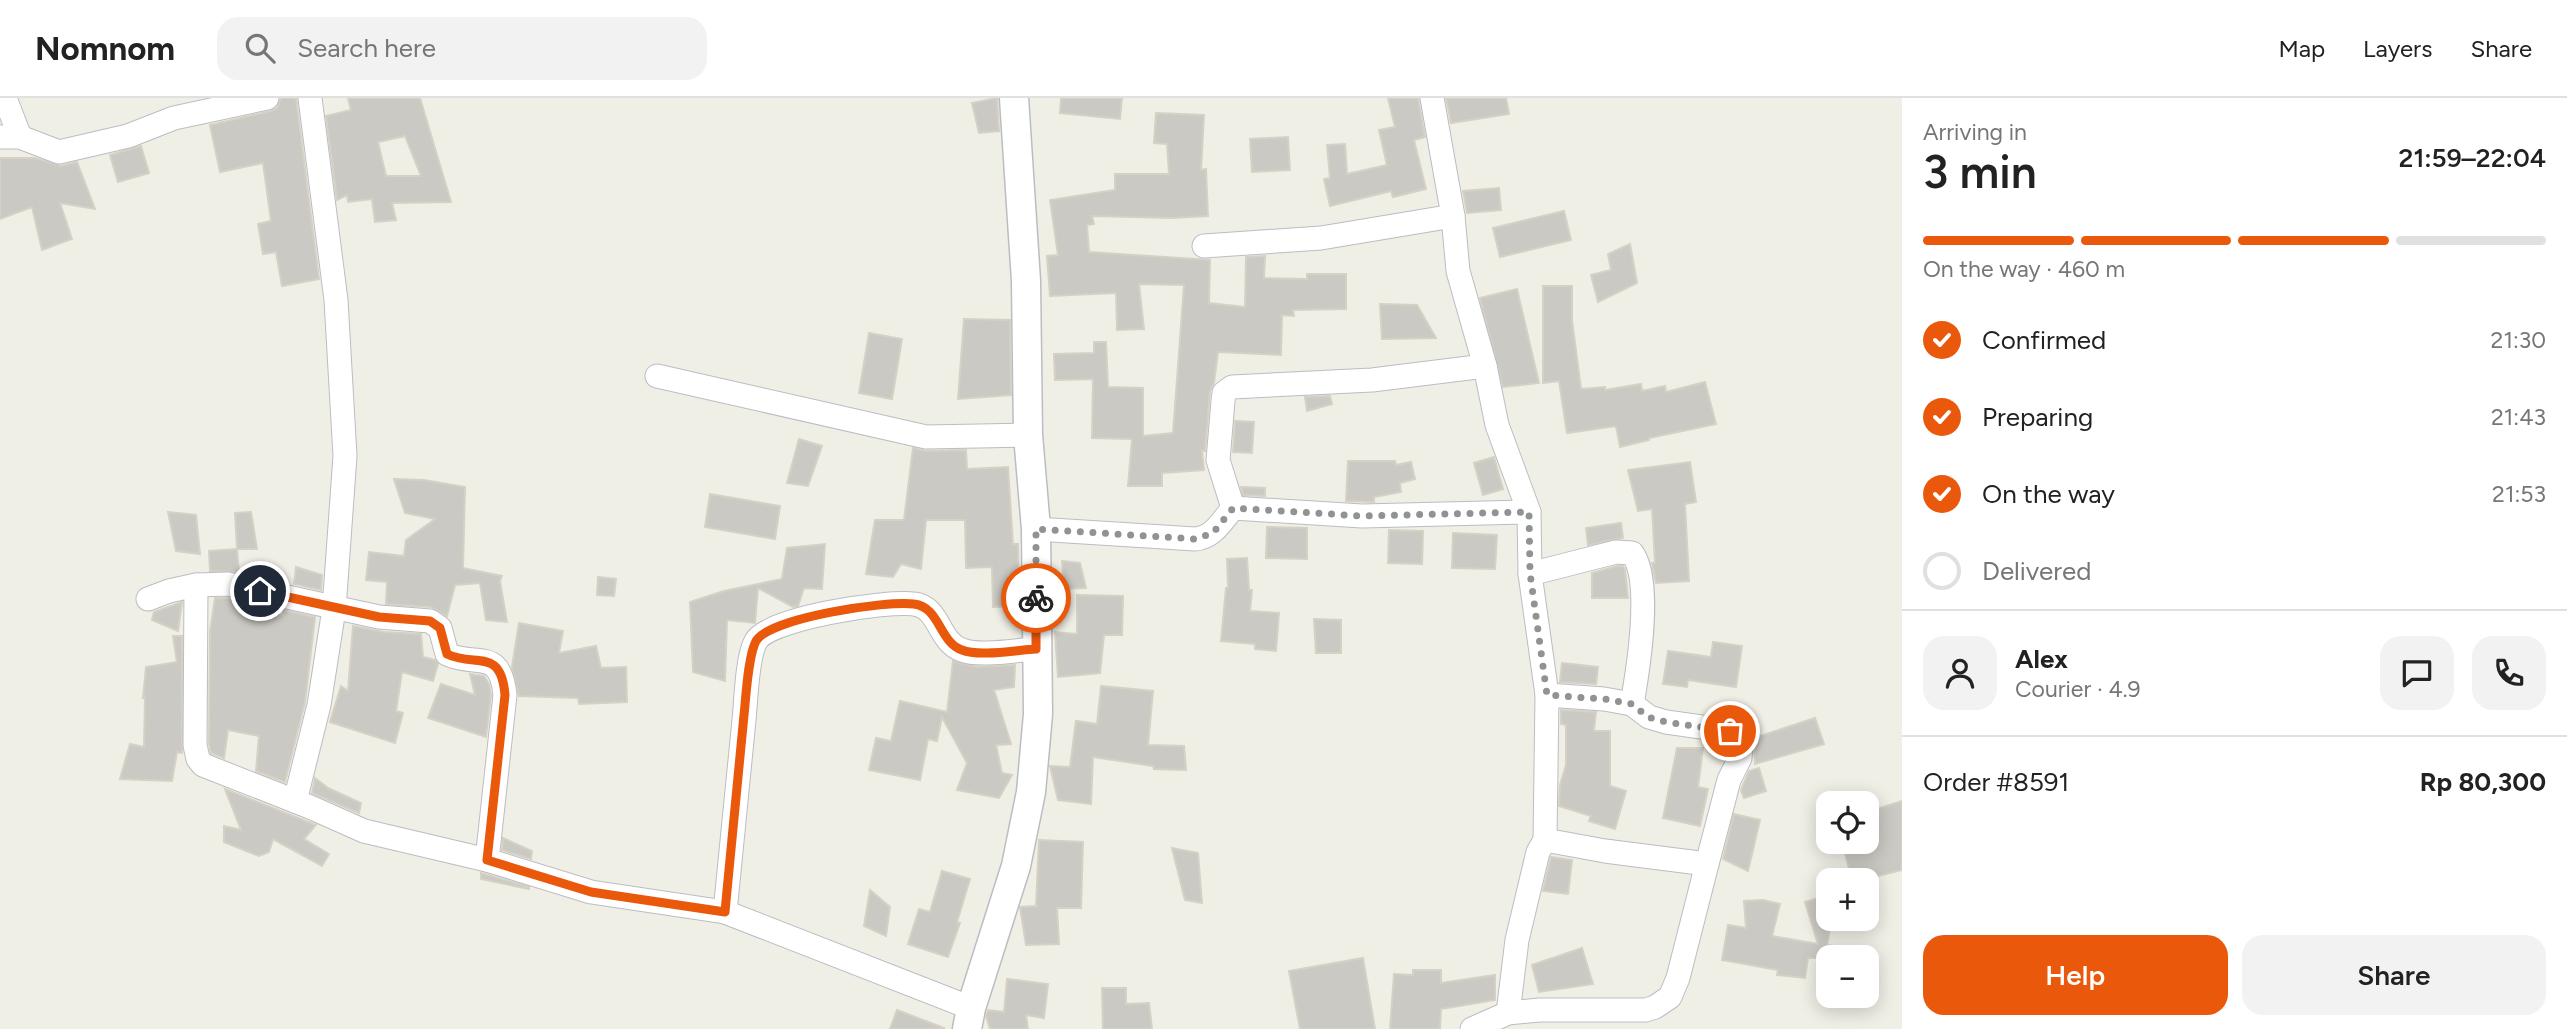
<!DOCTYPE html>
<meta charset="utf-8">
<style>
:root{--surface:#fff;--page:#f2f2f2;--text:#222;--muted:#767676;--line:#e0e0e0;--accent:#ea580c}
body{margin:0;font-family:Figtree,sans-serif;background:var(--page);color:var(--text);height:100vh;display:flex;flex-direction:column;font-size:26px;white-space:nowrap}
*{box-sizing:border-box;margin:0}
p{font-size:23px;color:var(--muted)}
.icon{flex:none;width:38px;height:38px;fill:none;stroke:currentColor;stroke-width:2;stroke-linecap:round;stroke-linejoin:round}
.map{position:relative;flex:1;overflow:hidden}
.side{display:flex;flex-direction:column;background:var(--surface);width:665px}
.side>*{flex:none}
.buttons{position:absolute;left:1816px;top:693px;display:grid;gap:14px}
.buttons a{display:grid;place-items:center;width:63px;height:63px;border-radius:14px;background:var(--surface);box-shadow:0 4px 18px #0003;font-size:35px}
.pin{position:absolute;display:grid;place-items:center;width:60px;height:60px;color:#fff;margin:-30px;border:4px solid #fff;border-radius:50%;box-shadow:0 2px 7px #0007}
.courier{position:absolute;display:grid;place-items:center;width:70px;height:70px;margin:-35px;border:5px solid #ea580c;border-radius:50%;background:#fff;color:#222;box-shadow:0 2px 9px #0007}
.summary em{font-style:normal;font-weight:600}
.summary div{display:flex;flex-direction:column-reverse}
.summary{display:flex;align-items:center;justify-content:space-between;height:119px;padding:0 21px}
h1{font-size:46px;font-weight:600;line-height:52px}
.bar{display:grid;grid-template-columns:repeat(4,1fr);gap:10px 7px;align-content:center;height:84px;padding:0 21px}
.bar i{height:9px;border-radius:5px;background:var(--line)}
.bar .on{background:var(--accent)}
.bar p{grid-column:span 4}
.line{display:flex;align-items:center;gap:18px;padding:0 21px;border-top:2px solid var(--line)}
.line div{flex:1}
.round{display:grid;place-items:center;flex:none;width:74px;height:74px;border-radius:21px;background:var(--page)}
ol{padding:0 21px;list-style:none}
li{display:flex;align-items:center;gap:21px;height:77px}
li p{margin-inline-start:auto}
li .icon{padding:7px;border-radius:50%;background:var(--accent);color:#fff;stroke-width:4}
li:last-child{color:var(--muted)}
li i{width:38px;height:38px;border:4px solid var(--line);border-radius:50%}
.button{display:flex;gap:14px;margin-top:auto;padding:14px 21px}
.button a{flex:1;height:80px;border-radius:21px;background:var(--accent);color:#fff;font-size:28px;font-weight:600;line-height:80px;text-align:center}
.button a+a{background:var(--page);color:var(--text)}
header{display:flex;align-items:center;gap:42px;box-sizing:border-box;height:98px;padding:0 35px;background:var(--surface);border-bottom:2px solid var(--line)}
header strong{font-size:33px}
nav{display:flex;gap:38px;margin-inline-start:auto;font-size:24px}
.search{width:490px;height:63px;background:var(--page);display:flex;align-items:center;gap:18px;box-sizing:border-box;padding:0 24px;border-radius:21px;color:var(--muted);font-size:26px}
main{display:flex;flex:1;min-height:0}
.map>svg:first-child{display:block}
.building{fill:#cbc9c3;stroke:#d5d1c4;stroke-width:2;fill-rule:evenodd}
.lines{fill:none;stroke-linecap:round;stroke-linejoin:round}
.minor-casing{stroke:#babdc2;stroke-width:25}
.tertiary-casing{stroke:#babdc2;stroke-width:31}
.minor{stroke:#fff;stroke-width:23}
.tertiary{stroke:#fff;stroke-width:28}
.done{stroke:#909393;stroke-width:7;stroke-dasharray:0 12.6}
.route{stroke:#ea580c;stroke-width:9}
</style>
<header>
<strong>Nomnom</strong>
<div class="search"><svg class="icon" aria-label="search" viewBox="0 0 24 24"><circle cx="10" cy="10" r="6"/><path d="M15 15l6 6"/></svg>Search here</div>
<nav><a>Map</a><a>Layers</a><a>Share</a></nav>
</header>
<main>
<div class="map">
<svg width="1902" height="931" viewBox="0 0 1902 931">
<rect width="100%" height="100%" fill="#f0efe6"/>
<!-- building -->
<g class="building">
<path d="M 281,0 L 296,0 L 319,181 L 282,188 L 276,154 L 263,156 L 258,126 L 271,123 L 263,65 L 220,74 L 210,27 L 271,13 L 277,10 Z"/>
<path d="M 348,0 L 420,0 L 451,104 L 392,105 L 396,122 L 375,124 L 372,101 L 348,104 L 347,97 L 337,102 L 326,18 L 351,12 ZM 405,38 L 421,78 L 386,78 L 378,44 Z"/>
<path d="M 997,0 L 999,33 L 979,35 L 972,5 Z"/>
<path d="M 1061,0 L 1122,0 L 1120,21 L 1060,15 Z"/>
<path d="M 1388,0 L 1418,0 L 1425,39 L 1414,42 L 1426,91 L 1393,99 L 1391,93 L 1330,108 L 1324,81 L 1330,80 L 1327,47 L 1345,46 L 1347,76 L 1387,67 L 1379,32 L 1395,29 Z"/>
<path d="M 1446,0 L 1506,0 L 1509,16 L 1451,25 Z"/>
<path d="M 1156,15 L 1204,17 L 1201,72 L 1206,71 L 1208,118 L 1171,120 L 1092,118 L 1094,126 L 1087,127 L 1089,154 L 1210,162 L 1209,205 L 1245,209 L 1246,159 L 1265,158 L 1264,180 L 1307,181 L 1307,176 L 1346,176 L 1346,211 L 1293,212 L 1294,218 L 1282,217 L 1281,257 L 1218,254 L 1214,285 L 1210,293 L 1205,353 L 1202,353 L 1204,372 L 1162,375 L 1162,388 L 1128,388 L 1132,341 L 1092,340 L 1093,281 L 1055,282 L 1054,256 L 1094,255 L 1094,244 L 1106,244 L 1108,289 L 1143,290 L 1143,338 L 1173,335 L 1184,187 L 1139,186 L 1144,231 L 1117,232 L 1116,195 L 1050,198 L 1047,158 L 1058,157 L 1050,102 L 1115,92 L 1115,76 L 1169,76 L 1167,46 L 1154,45 Z"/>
<path d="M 1288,39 L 1290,72 L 1252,74 L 1250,41 Z"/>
<path d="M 141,48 L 149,75 L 118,84 L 110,57 Z"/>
<path d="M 0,60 L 35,60 L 61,68 L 77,64 L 95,111 L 60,105 L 72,141 L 42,152 L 32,109 L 0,121 Z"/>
<path d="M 1499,90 L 1501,112 L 1467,115 L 1463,93 Z"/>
<path d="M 1564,113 L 1571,142 L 1500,159 L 1493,130 Z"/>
<path d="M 1630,146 L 1637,185 L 1598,204 L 1591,177 L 1611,172 L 1608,156 Z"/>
<path d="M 1543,188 L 1572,188 L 1572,222 L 1581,291 L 1605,289 L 1605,292 L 1641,286 L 1642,293 L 1665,288 L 1666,294 L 1705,284 L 1716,326 L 1649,340 L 1649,342 L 1620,349 L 1616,328 L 1567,335 L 1559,283 L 1543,285 Z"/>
<path d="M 1517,191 L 1539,285 L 1503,289 L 1480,200 Z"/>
<path d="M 1380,206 L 1417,207 L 1436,240 L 1382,241 Z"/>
<path d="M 964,221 L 1010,222 L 1011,297 L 958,301 Z"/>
<path d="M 869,235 L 902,241 L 892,301 L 859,295 Z"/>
<path d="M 1330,298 L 1332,306 L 1307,313 L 1305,299 Z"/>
<path d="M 1235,323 L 1254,324 L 1252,355 L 1233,354 Z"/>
<path d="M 799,341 L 822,348 L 808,388 L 787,385 Z"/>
<path d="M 913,350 L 926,353 L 966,352 L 967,371 L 1008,369 L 1013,446 L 1018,446 L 1019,508 L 993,509 L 992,469 L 966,470 L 965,422 L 926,422 L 921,471 L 901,466 L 893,479 L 866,476 L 875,422 L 904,422 Z"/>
<path d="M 1494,359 L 1503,391 L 1483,397 L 1474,365 Z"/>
<path d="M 1348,363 L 1395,363 L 1396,367 L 1411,364 L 1415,381 L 1400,385 L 1401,394 L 1374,399 L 1374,404 L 1346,403 Z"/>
<path d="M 1690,364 L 1696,404 L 1685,406 L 1689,483 L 1656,485 L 1652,465 L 1655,465 L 1652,411 L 1638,413 L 1628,372 Z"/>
<path d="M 394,381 L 424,382 L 465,389 L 463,470 L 502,478 L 500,483 L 507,524 L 486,522 L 480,485 L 455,487 L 447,518 L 431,509 L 386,506 L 387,484 L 366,482 L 369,454 L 404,458 L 406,442 L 435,421 L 405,415 Z"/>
<path d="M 1241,389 L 1265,390 L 1265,398 L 1243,397 Z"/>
<path d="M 710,396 L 780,408 L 775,441 L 705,429 Z"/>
<path d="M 168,414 L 196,417 L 200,456 L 176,453 Z"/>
<path d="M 251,414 L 257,451 L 237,451 L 235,415 Z"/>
<path d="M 1621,425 L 1623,440 L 1588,447 L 1586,430 Z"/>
<path d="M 1267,429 L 1307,430 L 1307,461 L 1266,460 Z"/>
<path d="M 1389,432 L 1423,433 L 1422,466 L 1388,465 Z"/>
<path d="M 1453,435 L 1497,437 L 1495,471 L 1452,470 Z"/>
<path d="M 825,446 L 822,491 L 804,490 L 798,508 L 793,509 L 758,490 L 755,525 L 727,522 L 725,583 L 693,574 L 690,504 L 724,493 L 782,481 L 787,450 Z"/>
<path d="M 237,451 L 239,474 L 210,473 L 209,453 Z"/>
<path d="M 1247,460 L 1249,492 L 1252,492 L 1250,513 L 1279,515 L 1276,553 L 1255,551 L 1255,546 L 1221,543 L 1226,490 L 1228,490 L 1227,461 Z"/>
<path d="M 1062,463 L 1080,465 L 1086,490 L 1064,491 Z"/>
<path d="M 1617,468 L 1623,468 L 1625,472 L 1628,500 L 1592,500 L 1592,475 Z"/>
<path d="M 296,469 L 322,477 L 321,492 L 294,486 Z"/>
<path d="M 598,479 L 616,481 L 614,498 L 597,497 Z"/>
<path d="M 1077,497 L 1123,498 L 1122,537 L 1104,537 L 1100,575 L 1058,579 L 1055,534 L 1077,536 Z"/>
<path d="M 215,500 L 227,500 L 265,508 L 266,518 L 283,517 L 283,512 L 315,519 L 305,604 L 285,684 L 256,673 L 259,638 L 228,632 L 224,660 L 211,655 L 209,646 L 210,533 Z"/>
<path d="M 182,504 L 178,533 L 152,522 L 154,514 Z"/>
<path d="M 1314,521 L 1341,522 L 1341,555 L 1316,555 Z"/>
<path d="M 519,525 L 563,533 L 559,555 L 596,548 L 601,570 L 626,569 L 627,604 L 579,606 L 578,600 L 519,598 L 512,569 Z"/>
<path d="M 353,528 L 384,534 L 421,536 L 423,559 L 435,562 L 438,566 L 433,583 L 402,574 L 396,613 L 403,615 L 395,645 L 330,624 L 341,588 L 348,593 Z"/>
<path d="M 173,538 L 182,538 L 182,655 L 177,654 L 172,683 L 120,681 L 130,646 L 144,649 L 145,600 L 143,600 L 146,569 L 177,564 Z"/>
<path d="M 1713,544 L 1742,548 L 1736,589 L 1688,582 L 1687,589 L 1663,586 L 1668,553 L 1711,559 Z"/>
<path d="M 953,563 L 977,569 L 1015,567 L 1014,589 L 994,592 L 1011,646 L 996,647 L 1002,675 L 1012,677 L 999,700 L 957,692 L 967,665 L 942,619 L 937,643 L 928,641 L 920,682 L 869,672 L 876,640 L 891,643 L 900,603 L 947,614 Z"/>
<path d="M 1562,565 L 1598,569 L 1596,586 L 1560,584 Z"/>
<path d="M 470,576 L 484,578 L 489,586 L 491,597 L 486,639 L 428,620 L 441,586 L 475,597 Z"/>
<path d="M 1101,588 L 1153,593 L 1148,647 L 1184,648 L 1186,672 L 1154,671 L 1153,668 L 1093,659 L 1091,706 L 1058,702 L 1050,668 L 1070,669 L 1076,623 L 1097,626 Z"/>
<path d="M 1561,612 L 1596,614 L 1594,633 L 1610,633 L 1610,688 L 1626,693 L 1615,731 L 1589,723 L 1591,718 L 1559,708 L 1560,687 L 1566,667 L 1566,627 L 1561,626 Z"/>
<path d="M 1815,620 L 1824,646 L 1755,666 L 1754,640 Z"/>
<path d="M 1677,650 L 1703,650 L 1698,689 L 1708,691 L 1700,728 L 1663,720 Z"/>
<path d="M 1759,670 L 1766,693 L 1744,700 L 1741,692 L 1749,673 Z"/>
<path d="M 315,680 L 328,690 L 361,705 L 359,715 L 312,695 Z"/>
<path d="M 225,691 L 316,727 L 304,741 L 329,756 L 322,768 L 273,741 L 269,754 L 259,758 L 224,744 L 224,728 L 241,732 Z"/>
<path d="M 1902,703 L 1902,772 L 1862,782 L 1852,782 L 1842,744 L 1867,744 L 1867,714 Z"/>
<path d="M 1734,716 L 1760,722 L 1748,773 L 1723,761 Z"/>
<path d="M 503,740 L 532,753 L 531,761 L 502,752 Z"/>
<path d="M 1039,742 L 1083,744 L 1081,810 L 1057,810 L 1059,846 L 1026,847 L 1020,809 L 1036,808 Z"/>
<path d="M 1172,750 L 1198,755 L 1202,805 L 1185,802 Z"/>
<path d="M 1551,759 L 1572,762 L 1568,796 L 1543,793 Z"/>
<path d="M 942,773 L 970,781 L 957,824 L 960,825 L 948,859 L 908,846 L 919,811 L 930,814 Z"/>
<path d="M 481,775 L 529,789 L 529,791 L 481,781 Z"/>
<path d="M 870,792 L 890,809 L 886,838 L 864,828 Z"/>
<path d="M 1829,797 L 1829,821 L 1832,821 L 1827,847 L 1850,850 L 1849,859 L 1824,860 L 1824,863 L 1822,860 L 1808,860 L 1805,880 L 1777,877 L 1778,872 L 1722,862 L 1728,827 L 1746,830 L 1744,803 L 1763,802 L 1780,806 L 1772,838 L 1818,846 L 1805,804 Z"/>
<path d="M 1582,850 L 1593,886 L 1539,894 L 1532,867 Z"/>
<path d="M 1363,860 L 1375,931 L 1300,931 L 1289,873 Z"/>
<path d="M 1413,872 L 1441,872 L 1441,885 L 1495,877 L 1495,902 L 1441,911 L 1440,931 L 1390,931 L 1394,876 L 1413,877 Z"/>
<path d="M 1007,881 L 1048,886 L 1044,920 L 1026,917 L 1028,931 L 990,931 L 986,918 L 988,912 L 1004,914 Z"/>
<path d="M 1102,890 L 1126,890 L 1126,906 L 1149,905 L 1152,931 L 1103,931 Z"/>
<path d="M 897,912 L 944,930 L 944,931 L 890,931 Z"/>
</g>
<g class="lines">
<!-- minor casing -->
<g class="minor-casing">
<g id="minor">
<path d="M 5,0 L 20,39"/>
<path d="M 1432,0 L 1453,118 L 1458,173 L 1485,268 L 1497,327 L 1529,414 L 1530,476 L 1547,597 L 1545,742 L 1538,754 L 1517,842 L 1508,915"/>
<path d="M 0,39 L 20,39 L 59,54 L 128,38 L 174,20 L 267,0"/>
<path d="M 1204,148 L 1321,140 L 1453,118"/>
<path d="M 657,278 L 926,339 L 1028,337"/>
<path d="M 1233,410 L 1362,418 L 1529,414"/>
<path d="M 1036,431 L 1195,441 C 1213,440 1222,423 1233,410 L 1218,362 L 1223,303 L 1224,295 L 1232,289 L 1372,282 L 1485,268"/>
<path d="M 1530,476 L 1616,454 L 1632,455 C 1653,482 1638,572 1632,606"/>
<path d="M 196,487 L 195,647 L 198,661 L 203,667 L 310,709 L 364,733 L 487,762 L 591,794 L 725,814 L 971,910"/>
<path d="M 148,501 L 169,493 L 196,487 L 228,486 L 379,519 L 430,523 L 440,530 L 447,556 C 476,570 500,548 505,597 L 487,762"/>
<path d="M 295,703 L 319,607 L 334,511 L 345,358 L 336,202 L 310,0"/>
<path d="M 1545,742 L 1605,753 L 1707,766 L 1729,682 L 1740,660 L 1741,645 L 1737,638 L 1730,633 L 1666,624 L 1649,619 L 1632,606 L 1604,601 L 1547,597"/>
<path d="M 725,814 C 731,750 738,686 744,622 C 746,603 747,558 756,543 C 769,520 888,502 914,506 C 940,509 938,544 962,552 C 980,559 1016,552 1036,551"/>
<path d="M 1472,931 L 1508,915 L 1539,912 L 1646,912 L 1655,909 L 1670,899 L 1678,880 L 1707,766"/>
</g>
</g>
<!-- tertiary casing -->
<g class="tertiary-casing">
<path id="tertiary" d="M 967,931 L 971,910 L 1016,768 L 1031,694 L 1038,616 L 1036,431 L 1028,337 L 1026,183 L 1014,0"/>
</g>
<!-- minor -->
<use href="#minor" class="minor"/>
<!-- tertiary -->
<use href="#tertiary" class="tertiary"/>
</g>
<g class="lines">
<!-- done -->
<path class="done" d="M 1036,500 L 1036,431 L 1195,441 L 1213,435 L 1233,410 L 1362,418 L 1529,414 L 1530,475 L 1547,597 L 1604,601 L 1632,606 L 1648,619 L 1666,624 L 1730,633"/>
<!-- route -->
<path class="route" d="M 260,493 L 379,519 L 430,523 L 440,530 L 447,556 C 475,570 501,548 505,597 L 487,762 L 591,794 L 725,814 C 731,748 738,682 744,617 C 746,599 748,558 756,543 C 769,520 887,502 914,506 C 940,509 939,544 962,552 C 979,559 1016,552 1036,551 L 1036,500"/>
</g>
</svg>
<div class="buttons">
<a><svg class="icon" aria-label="locate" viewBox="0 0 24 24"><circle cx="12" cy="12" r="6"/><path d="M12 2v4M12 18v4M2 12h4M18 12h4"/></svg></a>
<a>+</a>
<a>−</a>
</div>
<div class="pin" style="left:1730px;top:633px;background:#ea580c"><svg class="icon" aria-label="bag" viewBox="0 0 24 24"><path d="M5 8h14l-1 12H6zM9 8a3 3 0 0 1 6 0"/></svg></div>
<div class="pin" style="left:260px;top:493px;background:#1f2937"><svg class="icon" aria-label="home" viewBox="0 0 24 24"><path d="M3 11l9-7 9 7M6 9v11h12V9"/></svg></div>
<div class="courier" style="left:1036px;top:500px"><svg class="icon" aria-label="bike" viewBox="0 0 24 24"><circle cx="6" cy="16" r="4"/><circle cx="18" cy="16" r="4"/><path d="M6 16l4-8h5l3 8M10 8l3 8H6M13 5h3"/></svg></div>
</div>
<section class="side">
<div class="summary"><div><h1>3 min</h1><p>Arriving in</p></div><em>21:59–22:04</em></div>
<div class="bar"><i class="on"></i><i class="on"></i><i class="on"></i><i></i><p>On the way · 460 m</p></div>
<ol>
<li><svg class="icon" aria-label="check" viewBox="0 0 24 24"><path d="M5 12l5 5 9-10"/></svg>Confirmed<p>21:30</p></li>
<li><svg class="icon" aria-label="check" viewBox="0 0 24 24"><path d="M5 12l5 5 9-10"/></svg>Preparing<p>21:43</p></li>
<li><svg class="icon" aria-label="check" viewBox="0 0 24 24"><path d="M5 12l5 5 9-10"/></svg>On the way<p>21:53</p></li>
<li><i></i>Delivered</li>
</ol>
<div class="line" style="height:126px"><a class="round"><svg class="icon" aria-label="person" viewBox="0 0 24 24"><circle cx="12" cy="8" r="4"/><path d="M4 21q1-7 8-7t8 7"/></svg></a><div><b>Alex</b><p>Courier · 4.9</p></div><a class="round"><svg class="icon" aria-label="chat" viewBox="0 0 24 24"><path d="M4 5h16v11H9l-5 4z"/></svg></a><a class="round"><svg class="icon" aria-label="phone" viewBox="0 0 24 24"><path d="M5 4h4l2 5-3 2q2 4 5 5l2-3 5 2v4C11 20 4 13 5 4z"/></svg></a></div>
<div class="line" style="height:91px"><div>Order #8591</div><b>Rp 80,300</b></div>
<div class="button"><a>Help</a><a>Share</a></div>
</section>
</main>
